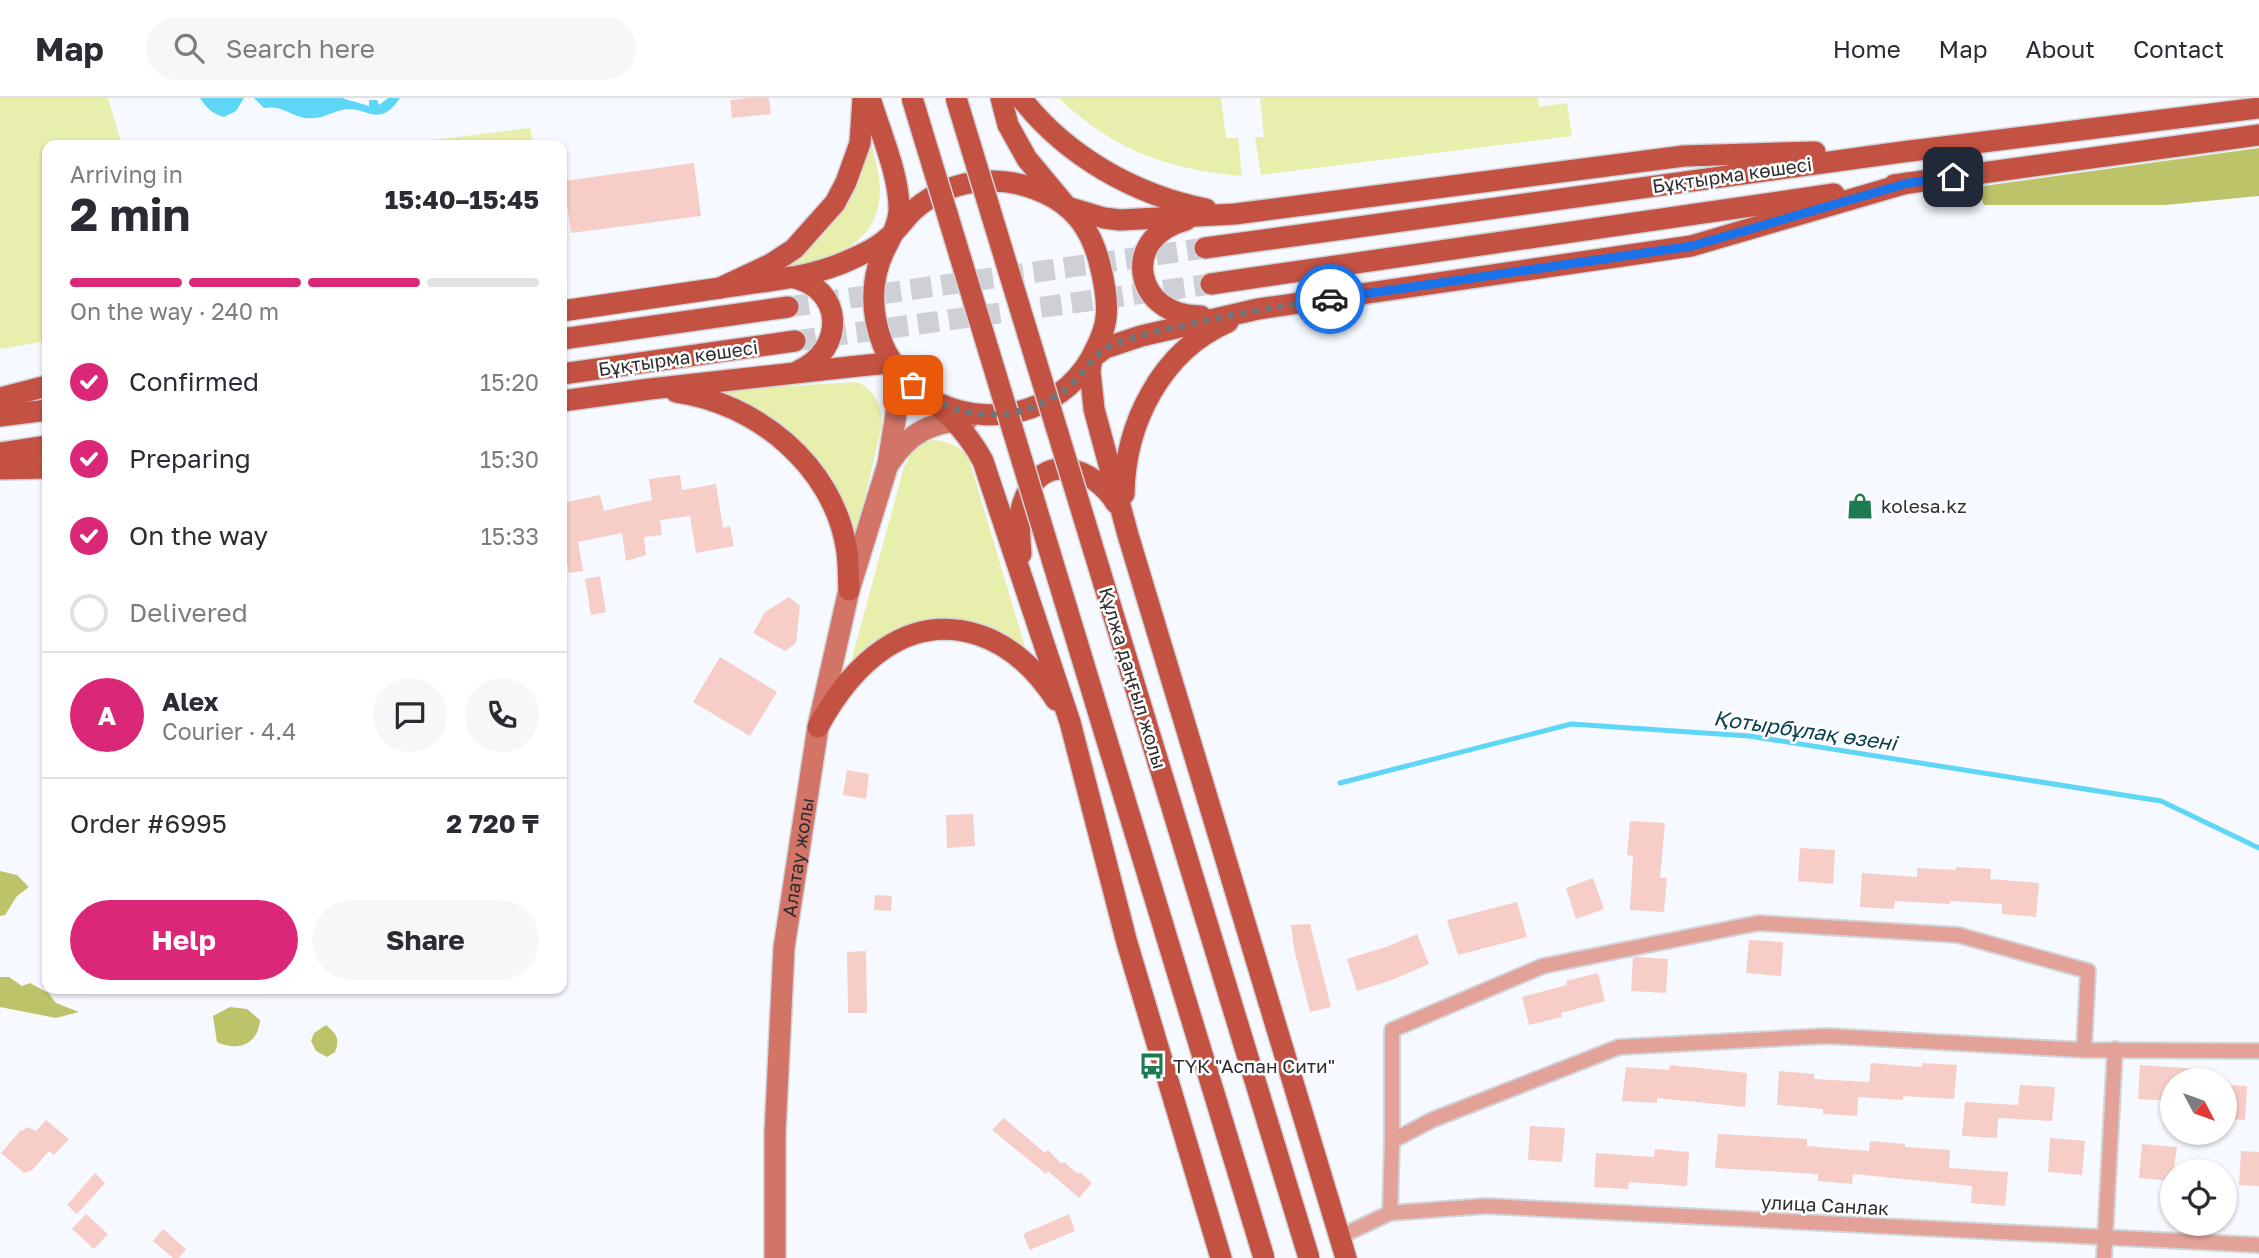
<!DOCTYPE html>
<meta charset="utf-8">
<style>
:root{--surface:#fff;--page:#f7f7f7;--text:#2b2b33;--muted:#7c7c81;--line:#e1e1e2;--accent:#db2777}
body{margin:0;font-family:"Golos Text",sans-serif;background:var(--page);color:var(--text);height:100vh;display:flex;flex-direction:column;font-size:26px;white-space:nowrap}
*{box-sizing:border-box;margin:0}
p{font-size:23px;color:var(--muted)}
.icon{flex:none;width:38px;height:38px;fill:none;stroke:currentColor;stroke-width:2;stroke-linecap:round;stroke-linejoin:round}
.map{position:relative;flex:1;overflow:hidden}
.drawer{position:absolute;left:42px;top:42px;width:525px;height:854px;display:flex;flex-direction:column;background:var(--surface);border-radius:14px;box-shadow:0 2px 5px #0004}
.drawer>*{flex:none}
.needle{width:46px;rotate:131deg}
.buttons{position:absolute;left:2160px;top:970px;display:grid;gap:14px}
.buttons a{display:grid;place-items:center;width:77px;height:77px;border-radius:50%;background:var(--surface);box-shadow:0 2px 5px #0004;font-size:35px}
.pin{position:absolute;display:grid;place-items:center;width:60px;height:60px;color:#fff;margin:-30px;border-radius:14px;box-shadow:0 4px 10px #0006}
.courier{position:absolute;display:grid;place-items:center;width:70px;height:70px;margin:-35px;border:5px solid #1a73e8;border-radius:50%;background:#fff;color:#222;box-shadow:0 2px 9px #0007}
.summary em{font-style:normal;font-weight:700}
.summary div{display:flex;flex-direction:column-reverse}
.summary{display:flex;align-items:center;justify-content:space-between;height:119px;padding:0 28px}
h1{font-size:46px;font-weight:700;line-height:52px}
.bar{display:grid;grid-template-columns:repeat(4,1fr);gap:10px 7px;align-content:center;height:84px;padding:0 28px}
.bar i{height:9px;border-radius:5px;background:var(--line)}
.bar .selected{background:var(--accent)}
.bar p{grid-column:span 4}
.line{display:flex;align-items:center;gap:18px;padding:0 28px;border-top:2px solid var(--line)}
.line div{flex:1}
.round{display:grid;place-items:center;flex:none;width:74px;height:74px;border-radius:37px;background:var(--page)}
ol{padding:0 28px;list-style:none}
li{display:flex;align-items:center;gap:21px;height:77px}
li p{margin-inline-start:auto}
li .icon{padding:7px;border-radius:50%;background:var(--accent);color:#fff;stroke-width:4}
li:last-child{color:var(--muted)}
li i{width:38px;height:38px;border:4px solid var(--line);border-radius:50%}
.action{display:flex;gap:14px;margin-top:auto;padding:14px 28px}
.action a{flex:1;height:80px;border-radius:42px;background:var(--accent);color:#fff;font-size:28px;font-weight:700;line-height:80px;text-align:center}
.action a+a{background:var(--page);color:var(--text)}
header{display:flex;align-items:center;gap:42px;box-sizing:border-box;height:98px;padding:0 35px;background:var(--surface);border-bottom:2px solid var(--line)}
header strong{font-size:33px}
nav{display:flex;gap:38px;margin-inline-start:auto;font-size:24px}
.search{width:490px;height:63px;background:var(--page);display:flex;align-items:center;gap:18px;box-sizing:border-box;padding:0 24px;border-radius:38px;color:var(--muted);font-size:26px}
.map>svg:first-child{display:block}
.green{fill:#e8efac}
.forest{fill:#bdc369}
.water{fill:#5ed6f5}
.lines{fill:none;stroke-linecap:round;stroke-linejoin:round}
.stream{stroke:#5ed6f5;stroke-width:5}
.building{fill:#f6cec7}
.primary-tunnel{stroke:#ced0d6;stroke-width:21;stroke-dasharray:21 10;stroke-linecap:butt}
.street-casing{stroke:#d2d4da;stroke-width:18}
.secondary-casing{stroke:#d2d4da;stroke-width:24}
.primary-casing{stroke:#d2d4da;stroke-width:24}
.street{stroke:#e2a297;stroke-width:14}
.secondary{stroke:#d27567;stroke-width:21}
.primary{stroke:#c45243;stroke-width:21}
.primary-bridge-casing{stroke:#d2d4da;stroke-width:24;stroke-linecap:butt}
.primary-bridge{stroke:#c45243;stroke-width:21}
.done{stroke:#747579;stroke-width:7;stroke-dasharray:0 12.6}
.route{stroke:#1a73e8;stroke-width:9}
.labels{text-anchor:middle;stroke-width:5;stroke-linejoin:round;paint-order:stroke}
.street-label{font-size:19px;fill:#2e2e31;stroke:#fff}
.poi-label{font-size:19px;fill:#2e2e31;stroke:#fff;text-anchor:start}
.water-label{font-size:21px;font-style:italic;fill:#09414e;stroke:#fff}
</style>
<header>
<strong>Map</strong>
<div class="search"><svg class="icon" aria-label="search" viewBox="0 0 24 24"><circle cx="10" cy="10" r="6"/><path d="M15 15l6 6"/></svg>Search here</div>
<nav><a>Home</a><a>Map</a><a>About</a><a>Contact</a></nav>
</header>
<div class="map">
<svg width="2259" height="1160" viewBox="0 0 2259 1160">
<rect width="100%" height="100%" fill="#f6f9ff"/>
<!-- green -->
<g class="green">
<path d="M 0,0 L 108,0 L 122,47 L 47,47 L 47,243 L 0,251 Z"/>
<path d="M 1059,0 L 1221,0 L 1226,40 L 1238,40 L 1242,78 C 1169,72 1113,52 1059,0 Z"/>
<path d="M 1260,0 L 1538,0 L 1539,9 L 1567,5 L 1572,38 L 1261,77 L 1255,39 L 1264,39 Z"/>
<path d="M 530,30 L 534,47 L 391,47 Z"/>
<path d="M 868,32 C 872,51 879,71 880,90 C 881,157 810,165 761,179 L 808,144 Z"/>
<path d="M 856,284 C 875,290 882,309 882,327 L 853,450 L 838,400 L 707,293 Z"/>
<path d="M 930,342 C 945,342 957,347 968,358 L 1026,552 L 1012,542 L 980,528 L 850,567 L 904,369 L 914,351 Z"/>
</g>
<!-- forest -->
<g class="forest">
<path d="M 2259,50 L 2259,98 L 2165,107 L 1984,107 L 1976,89 Z"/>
<path d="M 0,773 L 17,777 L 29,789 L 17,798 L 5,817 L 0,818 Z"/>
<path d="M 0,879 L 9,879 L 22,888 L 30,885 L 48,895 L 56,905 L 79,914 L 56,920 L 0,909 Z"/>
<path d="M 230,909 L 247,911 L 260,922 C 258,947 238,954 217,944 L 213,918 Z"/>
<path d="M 326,927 C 337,936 340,941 335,954 L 327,959 L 316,953 L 311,943 L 314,935 Z"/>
</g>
<!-- water -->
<g class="water">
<path d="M 200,0 L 244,0 L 236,13 L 224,19 C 213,16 206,10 200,0 Z"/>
<path d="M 254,0 L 342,0 L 369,8 L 369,2 L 377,2 L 379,7 L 388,0 L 400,0 C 378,33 365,6 342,12 C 329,15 320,22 305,20 C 288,17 283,7 264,10 Z"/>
</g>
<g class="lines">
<!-- stream -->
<path class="stream" d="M 1340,685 L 1571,626 L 1749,638 L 2161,703 L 2259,750"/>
</g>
<!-- building -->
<g class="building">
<path d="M 746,0 L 769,0 L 771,16 L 732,20 L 730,2 Z"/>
<path d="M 694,65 L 701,118 L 571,135 L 564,83 Z"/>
<path d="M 680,377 L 682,392 L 716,386 L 723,430 L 730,428 L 734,448 L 696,455 L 690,418 L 660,422 L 662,437 L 644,439 L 646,457 L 626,463 L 622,435 L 578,444 L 583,473 L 569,475 L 564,448 L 562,448 L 562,405 L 600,397 L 604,413 L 652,402 L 649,381 Z"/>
<path d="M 600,478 L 606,514 L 591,517 L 585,481 Z"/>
<path d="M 789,499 L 800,508 L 796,545 L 785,553 L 753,535 L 765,514 Z"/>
<path d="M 720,559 L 777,594 L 750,638 L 693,604 Z"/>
<path d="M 847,672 L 869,676 L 866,701 L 843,697 Z"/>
<path d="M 973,716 L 975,748 L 947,750 L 946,717 Z"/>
<path d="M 1630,723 L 1665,725 L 1660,780 L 1667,780 L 1664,814 L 1630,812 L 1633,758 L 1627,757 Z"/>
<path d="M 1800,750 L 1835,752 L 1833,786 L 1798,783 Z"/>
<path d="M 1956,769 L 1991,771 L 1990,781 L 2039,785 L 2036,819 L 2002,816 L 2002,806 L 1950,803 L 1950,806 L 1895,803 L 1894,811 L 1860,809 L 1862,775 L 1917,779 L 1917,770 L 1956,772 Z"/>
<path d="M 1593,780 L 1604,811 L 1576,821 L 1566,790 Z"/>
<path d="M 875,797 L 892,798 L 891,813 L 874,812 Z"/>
<path d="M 1517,804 L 1527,839 L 1458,857 L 1447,822 Z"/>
<path d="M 1310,826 L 1331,909 L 1310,914 L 1294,851 L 1291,827 Z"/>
<path d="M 1417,836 L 1429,866 L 1392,882 L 1357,893 L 1347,861 L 1389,848 Z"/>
<path d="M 1749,842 L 1783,844 L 1781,878 L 1746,875 Z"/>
<path d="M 866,853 L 867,915 L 848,915 L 847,854 Z"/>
<path d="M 1638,859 L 1668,861 L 1666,895 L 1631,893 L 1633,860 Z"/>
<path d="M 1598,875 L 1605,903 L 1561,915 L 1562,919 L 1529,927 L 1522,899 L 1567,887 L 1566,883 Z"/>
<path d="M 1871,965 L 1922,969 L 1922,965 L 1957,967 L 1954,1001 L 1903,998 L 1903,1002 L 1858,999 L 1857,1018 L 1823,1016 L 1823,1011 L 1777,1007 L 1779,973 L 1814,976 L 1814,981 L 1869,984 Z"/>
<path d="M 1670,967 L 1747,975 L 1745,1009 L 1657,1000 L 1657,1005 L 1622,1003 L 1626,969 L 1669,972 Z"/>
<path d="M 2140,967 L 2199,971 L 2199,982 L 2172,982 L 2172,1003 L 2138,1001 Z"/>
<path d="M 2020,987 L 2055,989 L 2052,1023 L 1998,1020 L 1997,1040 L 1962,1038 L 1965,1004 L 2018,1007 Z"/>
<path d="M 2224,987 L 2247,988 L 2245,1022 L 2224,1021 Z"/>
<path d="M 1004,1020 L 1045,1055 L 1048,1052 L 1062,1066 L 1064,1064 L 1078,1076 L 1080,1074 L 1092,1085 L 1079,1100 L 1048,1073 L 1046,1076 L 992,1032 Z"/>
<path d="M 46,1022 L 69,1041 L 54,1057 L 49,1053 L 32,1072 L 24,1075 L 1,1055 L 21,1032 L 23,1033 L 27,1029 L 36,1033 Z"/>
<path d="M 1530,1028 L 1565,1030 L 1562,1064 L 1528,1062 Z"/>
<path d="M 1718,1036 L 1807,1041 L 1807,1048 L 1869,1053 L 1870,1043 L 1905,1046 L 1905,1049 L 1950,1052 L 1949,1070 L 2008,1074 L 2005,1108 L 1971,1105 L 1972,1088 L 1853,1076 L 1852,1086 L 1818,1083 L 1818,1076 L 1715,1070 Z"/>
<path d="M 2050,1040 L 2085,1043 L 2082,1077 L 2048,1074 Z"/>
<path d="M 2142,1046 L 2177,1049 L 2172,1083 L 2139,1080 Z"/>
<path d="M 1655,1051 L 1689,1054 L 1687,1088 L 1629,1084 L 1628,1091 L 1594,1089 L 1596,1055 L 1654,1059 Z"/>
<path d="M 2241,1053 L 2259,1054 L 2259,1088 L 2239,1087 Z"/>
<path d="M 95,1075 L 105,1085 L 77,1116 L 67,1107 Z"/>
<path d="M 86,1116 L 108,1136 L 94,1151 L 72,1131 Z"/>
<path d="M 1069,1116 L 1075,1133 L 1030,1152 L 1023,1136 Z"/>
<path d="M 163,1131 L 186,1151 L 179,1160 L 173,1160 L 153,1143 Z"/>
</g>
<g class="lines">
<!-- primary-tunnel -->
<g class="primary-tunnel">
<path d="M 788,209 L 1205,150"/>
<path d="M 795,243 L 1211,186"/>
</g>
<!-- street casing -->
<g class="street-casing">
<g id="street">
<path d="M 1392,1043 L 1392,932 L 1543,868 L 1758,825 L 1958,837 L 2088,873 L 2084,952"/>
<path d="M 1390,1115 L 1392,1043 L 1432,1022 L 1619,949 L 1827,938 L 2084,952 L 2259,953"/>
<path d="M 1339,1139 L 1390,1115 L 1486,1108 L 2259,1147"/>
<path d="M 2104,1160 L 2115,951"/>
</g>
</g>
<!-- secondary casing -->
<g class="secondary-casing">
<g id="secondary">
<path d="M 890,364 C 911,333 931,325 968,321"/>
<path id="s1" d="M 775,1160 L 775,1035 L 784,850 L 818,629 L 849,492 L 888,366 L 901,285 L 897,270"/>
</g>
</g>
<!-- primary casing -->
<g class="primary-casing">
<g id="primary">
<path d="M 870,0 C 880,34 900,78 899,113 C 898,128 890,141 884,153 C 870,183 871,216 883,247 C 897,281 931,298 955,324 C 966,336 975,348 983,363 L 1070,624 L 1127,845 L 1221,1160"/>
<path d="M 1001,0 L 1008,27 L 1027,61 L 1067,109 L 1104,120 L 1120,122 L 1235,116 L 1684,58 L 1815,54"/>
<path d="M 1021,0 C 1066,58 1135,97 1206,111"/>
<path d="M 1894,87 L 2259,37"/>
<path d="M 1186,122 C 1119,139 1134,219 1201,218"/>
<path d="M 1205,150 L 1902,54 L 2259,10"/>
<path d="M 790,179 C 845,189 846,252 798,273"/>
<path d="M 1211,186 L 1834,96"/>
<path d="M 720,190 C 765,183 813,180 854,160 C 867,154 880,148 890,138 C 899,130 906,119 915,111 C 954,78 1009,74 1054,100 C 1080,115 1093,138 1100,167 C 1104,183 1108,203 1106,220 C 1105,231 1101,240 1096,250 C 1070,310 998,332 940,306"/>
<path d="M 562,213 L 720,190 L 771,166 L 794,151 L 835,105 L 846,84 L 860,45 L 863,0"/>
<path d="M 562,241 L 788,209"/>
<path d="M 562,276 L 795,243"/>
<path d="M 676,294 C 756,305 832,367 846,448 C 849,462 848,477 849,492"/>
<path d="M 0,300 L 47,288"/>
<path d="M 562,303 L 650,291 L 849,269 L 888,265 L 897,270"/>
<path d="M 0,318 L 47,312"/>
<path d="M 0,355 L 47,348"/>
<path d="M 0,371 L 47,370"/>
<path d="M 1124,396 C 1125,326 1161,253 1228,224"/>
<path d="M 1021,456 C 1020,439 1017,419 1024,402 C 1043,352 1093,369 1116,405"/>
<path d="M 818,629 C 851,568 906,513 979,537 C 1012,548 1037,573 1056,602"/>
<path d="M 1346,1160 L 1128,437 L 1094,311 L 1090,273 L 1092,260 L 1105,250 L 1141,238 L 1258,211 L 1691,148 L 1907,85"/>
</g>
</g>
<!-- street -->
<use href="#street" class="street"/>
<!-- secondary -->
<use href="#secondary" class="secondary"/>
<!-- primary -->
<use href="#primary" class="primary"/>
<!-- primary-bridge casing -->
<g class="primary-bridge-casing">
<g id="primary-bridge">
<path d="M 912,0 L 1264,1160"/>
<path d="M 956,0 L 1309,1160"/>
</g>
</g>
<!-- primary-bridge -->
<use href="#primary-bridge" class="primary-bridge"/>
</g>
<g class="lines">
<!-- done -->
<path class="done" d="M 913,287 C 958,326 1023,327 1069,288 C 1090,270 1089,255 1120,244 C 1139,237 1158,233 1177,229 C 1228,217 1278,208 1330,201"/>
<!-- route -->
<path class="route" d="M 1330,201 L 1692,148 L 1908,85 L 1953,79"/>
</g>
<!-- icons -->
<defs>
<g id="shop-bare" transform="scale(2.1)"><path d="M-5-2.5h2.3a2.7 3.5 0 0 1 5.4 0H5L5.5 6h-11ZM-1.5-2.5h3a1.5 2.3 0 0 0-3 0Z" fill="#1e7a50" stroke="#fff" stroke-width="2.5" paint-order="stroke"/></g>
<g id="bus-bare" transform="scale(2.1)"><path d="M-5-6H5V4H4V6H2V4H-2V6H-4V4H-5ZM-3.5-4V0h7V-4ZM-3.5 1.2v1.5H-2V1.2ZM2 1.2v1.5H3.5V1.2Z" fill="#1e7a50" stroke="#fff" stroke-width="2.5" paint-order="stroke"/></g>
</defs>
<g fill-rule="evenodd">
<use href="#shop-bare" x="1860" y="408"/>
<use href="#bus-bare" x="1152" y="968"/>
</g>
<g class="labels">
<!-- street labels -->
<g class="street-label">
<text transform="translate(1732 77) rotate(-8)" y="7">Бұқтырма көшесі</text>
<text transform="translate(678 260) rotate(-8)" y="7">Бұқтырма көшесі</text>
<text transform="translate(1133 580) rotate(73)" y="7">Құлжа даңғыл жолы</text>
<text dy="7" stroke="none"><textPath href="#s1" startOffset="402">Алатау жолы</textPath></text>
<text transform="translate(1825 1107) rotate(3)" y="7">улица Санлак</text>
</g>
<!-- poi labels -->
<g class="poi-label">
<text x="1881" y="415">kolesa.kz</text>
<text x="1173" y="975">ТҮК "Аспан Сити"</text>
</g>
<!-- water labels -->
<g class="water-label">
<text transform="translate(1805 633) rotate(8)" y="7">Қотырбұлақ өзені</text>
</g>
</g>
</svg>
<div class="buttons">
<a><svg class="needle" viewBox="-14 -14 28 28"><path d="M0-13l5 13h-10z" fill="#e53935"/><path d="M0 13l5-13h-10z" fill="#7c7c81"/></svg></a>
<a><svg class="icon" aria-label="locate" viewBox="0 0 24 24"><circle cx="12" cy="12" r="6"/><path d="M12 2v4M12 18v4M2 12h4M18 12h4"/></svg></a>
</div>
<div class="pin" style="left:913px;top:287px;background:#ea580c"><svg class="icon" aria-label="bag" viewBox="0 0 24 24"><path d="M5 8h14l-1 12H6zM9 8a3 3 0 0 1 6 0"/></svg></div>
<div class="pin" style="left:1953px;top:79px;background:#1f2937"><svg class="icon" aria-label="home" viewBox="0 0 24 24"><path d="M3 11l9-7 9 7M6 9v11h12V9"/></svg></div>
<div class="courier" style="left:1330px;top:201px"><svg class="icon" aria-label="car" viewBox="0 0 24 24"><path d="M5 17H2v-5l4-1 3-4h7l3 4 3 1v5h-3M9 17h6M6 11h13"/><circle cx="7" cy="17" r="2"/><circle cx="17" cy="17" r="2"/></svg></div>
<section class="drawer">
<div class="summary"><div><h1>2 min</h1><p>Arriving in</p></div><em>15:40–15:45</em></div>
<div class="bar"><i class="selected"></i><i class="selected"></i><i class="selected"></i><i></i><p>On the way · 240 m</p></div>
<ol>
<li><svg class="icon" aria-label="check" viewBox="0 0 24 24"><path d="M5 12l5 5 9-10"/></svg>Confirmed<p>15:20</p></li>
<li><svg class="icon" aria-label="check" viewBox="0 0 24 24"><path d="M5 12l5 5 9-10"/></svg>Preparing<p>15:30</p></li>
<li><svg class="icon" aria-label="check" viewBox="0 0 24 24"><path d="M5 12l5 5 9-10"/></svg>On the way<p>15:33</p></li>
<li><i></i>Delivered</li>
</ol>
<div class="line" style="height:126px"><b class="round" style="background:var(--accent);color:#fff">A</b><div><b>Alex</b><p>Courier · 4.4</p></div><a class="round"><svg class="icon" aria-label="chat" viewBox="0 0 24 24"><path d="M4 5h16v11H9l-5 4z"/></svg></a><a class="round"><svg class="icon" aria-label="phone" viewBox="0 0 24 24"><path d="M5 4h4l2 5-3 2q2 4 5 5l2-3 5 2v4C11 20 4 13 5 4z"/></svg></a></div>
<div class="line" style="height:91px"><div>Order #6995</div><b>2 720 ₸</b></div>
<div class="action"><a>Help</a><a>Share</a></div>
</section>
</div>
